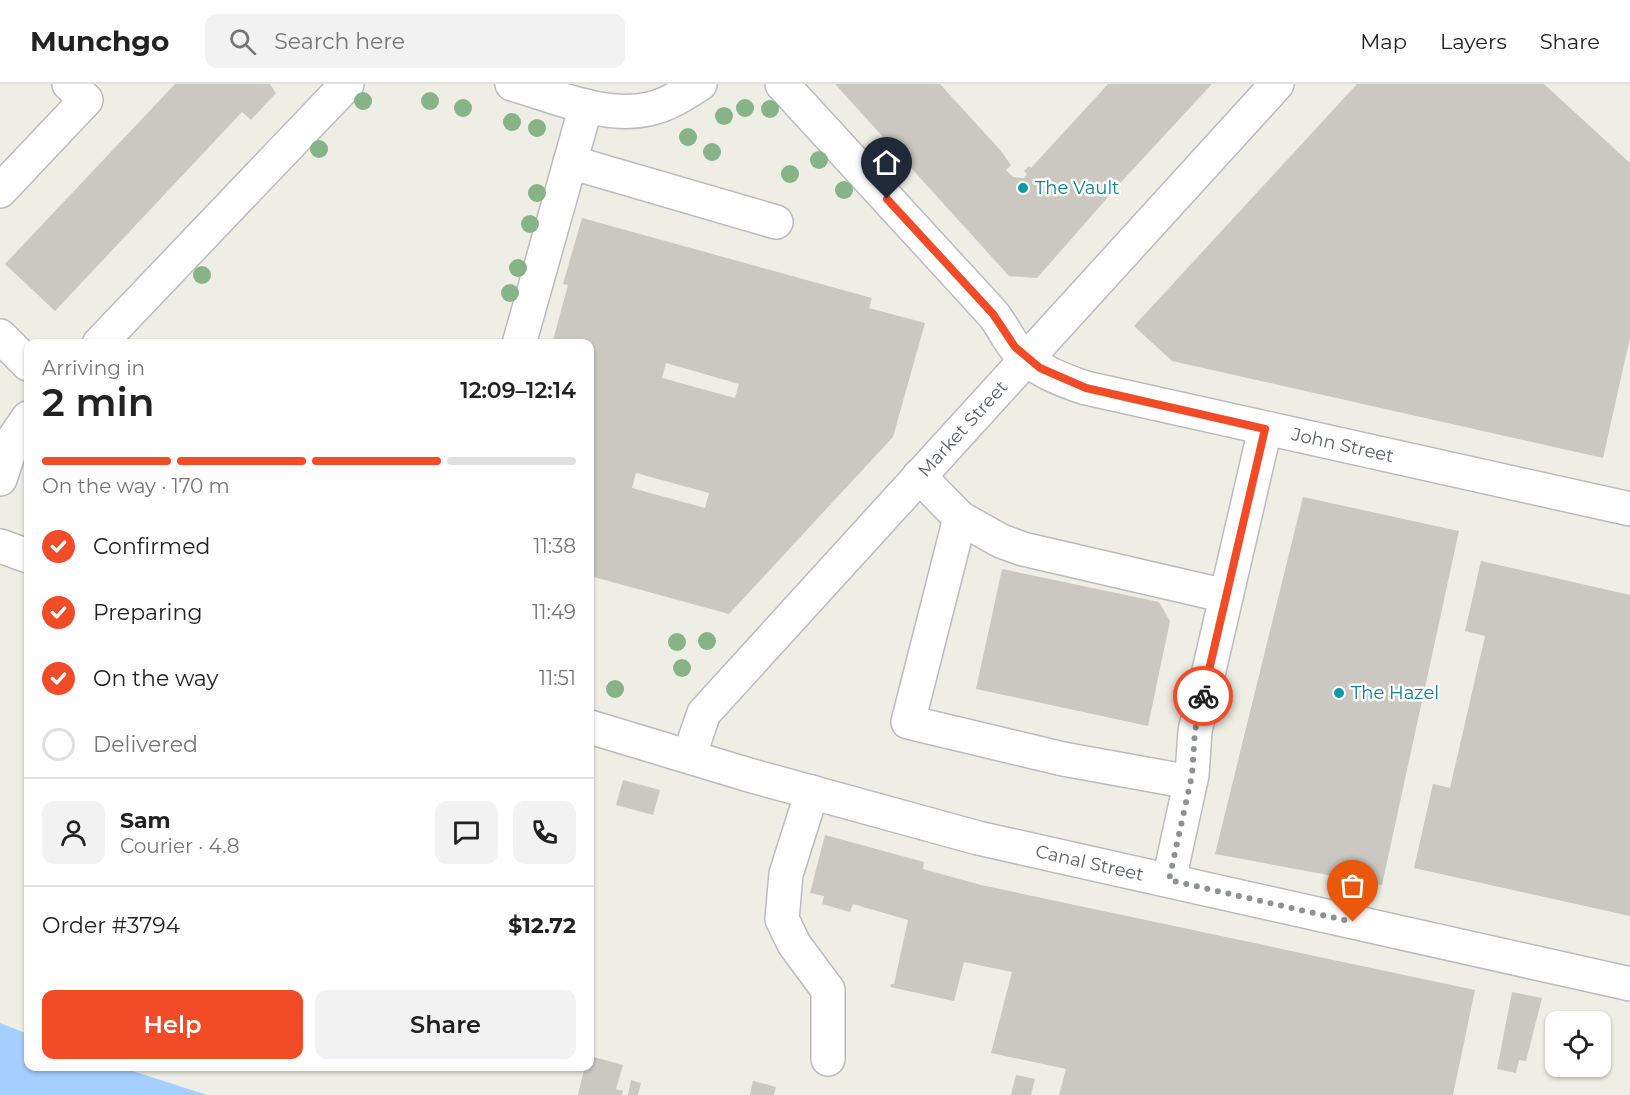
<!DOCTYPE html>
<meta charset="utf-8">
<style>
:root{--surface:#fff;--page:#f2f2f2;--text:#222;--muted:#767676;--line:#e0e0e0;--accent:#f24b28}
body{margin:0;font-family:Montserrat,sans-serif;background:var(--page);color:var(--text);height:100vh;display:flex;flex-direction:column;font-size:22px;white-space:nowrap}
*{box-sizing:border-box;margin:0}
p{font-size:20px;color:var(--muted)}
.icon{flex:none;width:33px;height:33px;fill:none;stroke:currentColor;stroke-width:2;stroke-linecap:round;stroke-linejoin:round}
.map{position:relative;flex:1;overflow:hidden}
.drawer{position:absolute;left:24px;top:255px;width:570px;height:732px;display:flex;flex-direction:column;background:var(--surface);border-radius:12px;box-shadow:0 2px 4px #0004}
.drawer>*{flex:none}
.buttons{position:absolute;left:1545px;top:927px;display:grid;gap:12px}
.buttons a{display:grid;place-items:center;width:66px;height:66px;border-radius:12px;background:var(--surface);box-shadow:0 2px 4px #0004;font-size:30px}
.pin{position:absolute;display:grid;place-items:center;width:51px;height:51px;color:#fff;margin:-62px -26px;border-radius:50% 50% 50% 0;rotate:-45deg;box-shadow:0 0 6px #0007}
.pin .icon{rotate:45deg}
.courier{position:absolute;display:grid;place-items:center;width:60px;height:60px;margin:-30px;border:4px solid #f24b28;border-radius:50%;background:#fff;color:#222;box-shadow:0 2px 8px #0007}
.summary em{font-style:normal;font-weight:600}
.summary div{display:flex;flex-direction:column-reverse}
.summary{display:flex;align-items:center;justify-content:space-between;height:102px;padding:0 18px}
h1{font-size:39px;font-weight:600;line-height:45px}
.bar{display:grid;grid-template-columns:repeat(4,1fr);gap:9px 6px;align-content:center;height:72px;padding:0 18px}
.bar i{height:8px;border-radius:4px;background:var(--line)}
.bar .current{background:var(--accent)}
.bar p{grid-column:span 4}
.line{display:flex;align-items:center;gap:15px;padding:0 18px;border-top:2px solid var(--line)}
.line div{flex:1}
.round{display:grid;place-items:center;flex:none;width:63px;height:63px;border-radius:12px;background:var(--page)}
ol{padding:0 18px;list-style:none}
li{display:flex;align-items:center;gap:18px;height:66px}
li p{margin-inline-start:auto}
li .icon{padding:6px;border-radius:50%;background:var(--accent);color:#fff;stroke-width:4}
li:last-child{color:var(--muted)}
li i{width:33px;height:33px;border:3px solid var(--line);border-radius:50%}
.button{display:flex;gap:12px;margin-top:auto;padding:12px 18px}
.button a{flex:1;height:69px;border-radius:12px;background:var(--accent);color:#fff;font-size:24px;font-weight:600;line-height:69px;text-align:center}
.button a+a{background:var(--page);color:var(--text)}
header{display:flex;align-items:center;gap:36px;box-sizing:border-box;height:84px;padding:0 30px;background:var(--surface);border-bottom:2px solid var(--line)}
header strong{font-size:28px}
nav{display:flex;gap:33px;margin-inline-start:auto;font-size:21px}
.search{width:420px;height:54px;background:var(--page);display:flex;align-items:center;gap:15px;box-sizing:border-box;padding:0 21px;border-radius:12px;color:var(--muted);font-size:22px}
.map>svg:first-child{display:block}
.water{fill:#a4cfff}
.building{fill:#cac8c1;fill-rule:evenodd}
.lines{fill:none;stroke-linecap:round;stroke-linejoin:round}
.minor-casing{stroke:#b9bbc1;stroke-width:36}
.minor{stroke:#fff;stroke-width:33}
.tree{fill:#86b387}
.done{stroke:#8f9191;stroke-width:6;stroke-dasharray:0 10.8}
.route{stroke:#f24b28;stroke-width:8}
.culture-dot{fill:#0f9aa8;stroke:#fff;stroke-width:2}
.labels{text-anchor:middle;stroke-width:5;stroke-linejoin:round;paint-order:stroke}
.culture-label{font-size:18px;fill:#0d838f;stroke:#fff;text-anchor:start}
.street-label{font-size:18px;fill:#5c5f65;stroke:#fff}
</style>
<header>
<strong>Munchgo</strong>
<div class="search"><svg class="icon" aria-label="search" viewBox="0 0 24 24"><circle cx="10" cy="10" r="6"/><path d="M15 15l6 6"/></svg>Search here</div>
<nav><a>Map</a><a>Layers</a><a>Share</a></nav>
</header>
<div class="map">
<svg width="1630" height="1011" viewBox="0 0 1630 1011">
<rect width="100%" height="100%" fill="#efeee4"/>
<!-- water -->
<path class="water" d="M 0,939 L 28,950 L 28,982 L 120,983 L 207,1011 L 0,1011 Z"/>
<!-- building -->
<g class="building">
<path d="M 175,0 L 270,0 L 276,9 L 251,36 L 242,28 L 55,227 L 5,180 Z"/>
<path d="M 835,0 L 940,0 L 1001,67 L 1011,81 L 1006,86 L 1013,93 L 1024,94 L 1027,90 L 1024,87 L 1029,82 L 1031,84 L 1108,0 L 1212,0 L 1123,96 L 1037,194 L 1009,192 Z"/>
<path d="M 1357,0 L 1544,0 L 1630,79 L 1630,254 L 1603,374 L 1172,277 L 1134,242 Z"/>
<path d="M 582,134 L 872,214 L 869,224 L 925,239 L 893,353 L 729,530 L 590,492 L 590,260 L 552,260 L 568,201 L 563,200 ZM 666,279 L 739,300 L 735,314 L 662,294 ZM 636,389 L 709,409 L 705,424 L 632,404 Z"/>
<path d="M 1303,413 L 1459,447 L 1382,801 L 1215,770 Z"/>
<path d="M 1481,477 L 1630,511 L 1630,832 L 1414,784 L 1433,700 L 1450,704 L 1485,552 L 1465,547 Z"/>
<path d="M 1002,485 L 1159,518 L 1170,537 L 1148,642 L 976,605 Z"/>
<path d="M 623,696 L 660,706 L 653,731 L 616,721 Z"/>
<path d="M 825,751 L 924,778 L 923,785 L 981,801 L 1475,906 L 1453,1011 L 1059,1011 L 1066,985 L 991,969 L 1012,888 L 964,878 L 954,917 L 890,903 L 891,900 L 894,900 L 908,836 L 853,820 L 850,828 L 822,820 L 824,812 L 810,809 Z"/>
<path d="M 1512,908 L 1542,914 L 1526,977 L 1519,976 L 1516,989 L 1497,985 Z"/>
<path d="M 590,972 L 623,981 L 616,1005 L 623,1007 L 622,1011 L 578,1011 L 585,982 L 590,982 Z"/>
<path d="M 1016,991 L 1035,995 L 1031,1011 L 1011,1011 Z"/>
<path d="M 631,996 L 641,999 L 638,1011 L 628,1011 Z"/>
<path d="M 753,997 L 776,1003 L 774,1011 L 750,1011 Z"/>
</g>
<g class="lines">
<!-- minor casing -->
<g class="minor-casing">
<g id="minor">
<path d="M 512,0 C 554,12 605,35 649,25 C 668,21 684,10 700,0"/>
<path id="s1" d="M 782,0 L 993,230 C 1001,240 1006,251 1014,262 C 1030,284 1061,296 1086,304 L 1630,425"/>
<path d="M 570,78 L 776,138"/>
<path d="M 0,107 L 86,16 L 69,0"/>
<path d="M 0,252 L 28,280"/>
<path d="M 99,260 L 347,0"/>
<path d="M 519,260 L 586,22"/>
<path d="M 919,392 L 960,434 L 908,638 L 1063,675 L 1190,698"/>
<path d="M 0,395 L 13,356 L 28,334"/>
<path d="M 960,434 L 1001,457 L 1023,465 L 1226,512"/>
<path d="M 0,462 L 28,472"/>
<path id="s2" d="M 590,643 L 749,691 L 978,754 L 1630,900"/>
<path id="s3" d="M 689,672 L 704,629 L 1277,0"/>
<path d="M 812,708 L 786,790 L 782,835 L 794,860 L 828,906 L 828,975"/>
<path d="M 1169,796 L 1192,691 L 1195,647 L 1265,345"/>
</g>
</g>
<!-- minor -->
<use href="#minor" class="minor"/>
</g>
<!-- trees -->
<g class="tree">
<circle cx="363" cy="17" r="9"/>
<circle cx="430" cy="17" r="9"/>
<circle cx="463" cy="24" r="9"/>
<circle cx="745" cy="24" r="9"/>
<circle cx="770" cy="25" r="9"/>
<circle cx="724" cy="32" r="9"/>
<circle cx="512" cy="38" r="9"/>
<circle cx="537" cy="44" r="9"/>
<circle cx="688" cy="53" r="9"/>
<circle cx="319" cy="65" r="9"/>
<circle cx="712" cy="68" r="9"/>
<circle cx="819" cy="76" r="9"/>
<circle cx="790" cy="90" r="9"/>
<circle cx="844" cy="106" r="9"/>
<circle cx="537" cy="109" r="9"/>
<circle cx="530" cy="140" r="9"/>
<circle cx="518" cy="184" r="9"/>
<circle cx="202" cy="191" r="9"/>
<circle cx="510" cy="209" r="9"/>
<circle cx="707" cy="557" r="9"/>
<circle cx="677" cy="558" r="9"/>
<circle cx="682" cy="584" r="9"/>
<circle cx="615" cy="605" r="9"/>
</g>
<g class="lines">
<!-- done -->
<path class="done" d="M 1203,612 L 1195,647 L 1192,691 L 1169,796 L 1353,838"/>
<!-- route -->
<path class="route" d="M 887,115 L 993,230 L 1015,263 L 1040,284 L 1086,304 L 1265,345 L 1203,612"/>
</g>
<!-- markers -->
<g class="culture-dot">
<circle cx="1023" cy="104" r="6"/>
<circle cx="1339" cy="609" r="6"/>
</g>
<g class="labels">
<!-- culture labels -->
<g class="culture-label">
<text x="1035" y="110">The Vault</text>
<text x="1351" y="615">The Hazel</text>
</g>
<!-- street labels -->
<g class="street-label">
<text dy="6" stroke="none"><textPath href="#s3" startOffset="430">Market Street</textPath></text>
<text dy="6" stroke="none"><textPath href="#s1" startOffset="698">John Street</textPath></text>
<text dy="6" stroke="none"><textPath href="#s2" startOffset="518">Canal Street</textPath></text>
</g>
</g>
</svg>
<div class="buttons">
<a><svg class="icon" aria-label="locate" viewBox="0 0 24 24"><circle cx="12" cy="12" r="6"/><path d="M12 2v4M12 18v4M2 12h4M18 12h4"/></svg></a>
</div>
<div class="pin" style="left:1353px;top:838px;background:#ea580c"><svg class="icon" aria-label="bag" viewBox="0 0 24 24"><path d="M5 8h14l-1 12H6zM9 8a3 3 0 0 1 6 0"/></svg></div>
<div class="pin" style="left:887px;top:115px;background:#1f2937"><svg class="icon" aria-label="home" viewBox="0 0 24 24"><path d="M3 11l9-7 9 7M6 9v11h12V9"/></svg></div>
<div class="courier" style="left:1203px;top:612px"><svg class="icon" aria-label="bike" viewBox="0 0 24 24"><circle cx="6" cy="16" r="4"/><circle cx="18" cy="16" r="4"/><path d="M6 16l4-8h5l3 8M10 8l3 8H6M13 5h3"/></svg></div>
<section class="drawer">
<div class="summary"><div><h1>2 min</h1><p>Arriving in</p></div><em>12:09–12:14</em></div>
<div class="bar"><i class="current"></i><i class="current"></i><i class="current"></i><i></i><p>On the way · 170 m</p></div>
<ol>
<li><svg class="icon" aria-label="check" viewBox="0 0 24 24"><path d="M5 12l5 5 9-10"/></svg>Confirmed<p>11:38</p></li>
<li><svg class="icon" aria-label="check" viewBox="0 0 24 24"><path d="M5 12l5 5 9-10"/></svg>Preparing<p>11:49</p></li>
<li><svg class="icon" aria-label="check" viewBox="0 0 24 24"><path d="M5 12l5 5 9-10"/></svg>On the way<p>11:51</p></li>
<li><i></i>Delivered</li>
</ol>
<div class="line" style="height:108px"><a class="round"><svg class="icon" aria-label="person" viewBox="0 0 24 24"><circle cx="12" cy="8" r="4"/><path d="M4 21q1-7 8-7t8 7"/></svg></a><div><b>Sam</b><p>Courier · 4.8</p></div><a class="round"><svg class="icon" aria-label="chat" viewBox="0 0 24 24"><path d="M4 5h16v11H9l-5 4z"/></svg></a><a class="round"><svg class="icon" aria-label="phone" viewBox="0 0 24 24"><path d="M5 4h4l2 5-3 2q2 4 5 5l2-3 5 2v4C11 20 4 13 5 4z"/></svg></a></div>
<div class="line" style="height:78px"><div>Order #3794</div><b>$12.72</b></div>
<div class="button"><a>Help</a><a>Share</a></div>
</section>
</div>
